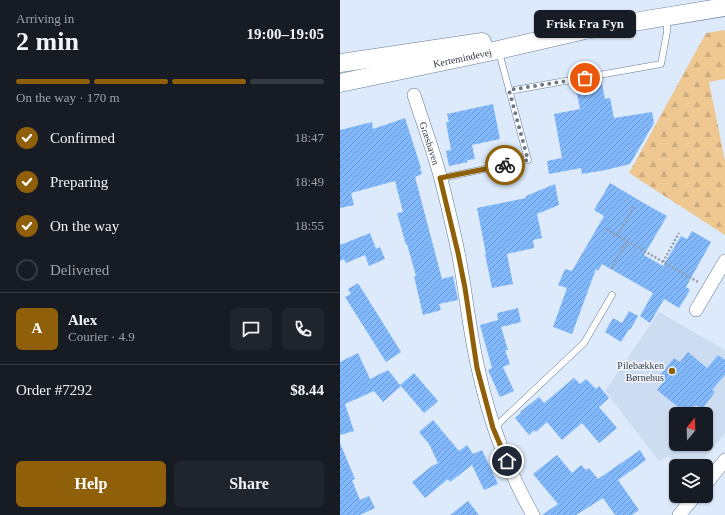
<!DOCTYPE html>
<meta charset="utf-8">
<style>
:root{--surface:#171b24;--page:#20242c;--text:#f1f3f6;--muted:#9ea1a6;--line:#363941;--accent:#8f6009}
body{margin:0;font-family:Georgia,serif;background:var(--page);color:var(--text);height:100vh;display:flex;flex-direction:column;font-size:15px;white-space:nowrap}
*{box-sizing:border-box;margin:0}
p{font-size:13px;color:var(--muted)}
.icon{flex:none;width:22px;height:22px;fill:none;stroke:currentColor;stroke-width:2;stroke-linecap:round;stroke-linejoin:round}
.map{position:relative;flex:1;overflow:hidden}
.drawer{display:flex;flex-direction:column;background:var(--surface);width:340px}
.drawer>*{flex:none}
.needle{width:26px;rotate:19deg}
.controls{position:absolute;left:329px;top:407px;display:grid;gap:8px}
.controls a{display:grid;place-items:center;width:44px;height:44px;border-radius:6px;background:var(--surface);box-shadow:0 1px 3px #0004;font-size:20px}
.pin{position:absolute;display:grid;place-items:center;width:34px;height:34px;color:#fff;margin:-17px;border:2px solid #fff;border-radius:50%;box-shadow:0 1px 4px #0007}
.courier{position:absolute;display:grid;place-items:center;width:40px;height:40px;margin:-20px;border:3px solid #8f6009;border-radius:50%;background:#fff;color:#222;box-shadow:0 1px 5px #0007}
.bubble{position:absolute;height:28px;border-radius:6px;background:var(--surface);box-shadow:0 1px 3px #0004;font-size:13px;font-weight:700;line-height:28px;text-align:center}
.headline em{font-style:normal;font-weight:700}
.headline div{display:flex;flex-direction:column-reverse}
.headline{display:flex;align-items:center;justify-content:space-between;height:68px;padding:0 16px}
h1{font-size:26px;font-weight:700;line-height:30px}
.bar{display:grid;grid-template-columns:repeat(4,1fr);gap:6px 4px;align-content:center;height:48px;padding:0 16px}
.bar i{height:5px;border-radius:3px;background:var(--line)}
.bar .current{background:var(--accent)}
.bar p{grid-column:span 4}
.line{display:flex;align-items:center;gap:10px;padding:0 16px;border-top:1px solid var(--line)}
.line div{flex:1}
.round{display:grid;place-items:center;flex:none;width:42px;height:42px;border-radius:6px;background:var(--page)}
ol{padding:0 16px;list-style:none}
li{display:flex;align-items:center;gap:12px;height:44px}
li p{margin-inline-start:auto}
li .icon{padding:4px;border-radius:50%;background:var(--accent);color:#fff;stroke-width:4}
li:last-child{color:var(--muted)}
li i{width:22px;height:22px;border:2px solid var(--line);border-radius:50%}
.action{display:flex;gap:8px;margin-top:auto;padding:8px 16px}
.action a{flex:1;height:46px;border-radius:6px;background:var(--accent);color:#fff;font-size:16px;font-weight:700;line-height:46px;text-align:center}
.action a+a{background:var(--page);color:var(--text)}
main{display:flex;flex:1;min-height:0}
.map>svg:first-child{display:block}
.built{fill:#ccdcf1;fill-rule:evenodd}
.forest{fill:url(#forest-firs)}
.building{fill:url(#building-hatch)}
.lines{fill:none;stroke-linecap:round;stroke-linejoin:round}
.lane-casing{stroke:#687c97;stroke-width:7}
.street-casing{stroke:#687c97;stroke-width:14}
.secondary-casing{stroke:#687c97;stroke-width:19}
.path{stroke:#929eae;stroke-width:2.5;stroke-dasharray:2 2;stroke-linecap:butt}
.lane{stroke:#fff;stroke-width:6}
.street{stroke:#fff;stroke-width:13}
.secondary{stroke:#fff;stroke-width:18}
.done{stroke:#6d7886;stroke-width:4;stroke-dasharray:0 7.2}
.route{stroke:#8f6009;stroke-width:5}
.poi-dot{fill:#8f6009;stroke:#f2f7fd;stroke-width:1.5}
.labels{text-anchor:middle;stroke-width:3;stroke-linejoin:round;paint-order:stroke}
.street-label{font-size:10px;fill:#313a46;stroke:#f2f7fd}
.poi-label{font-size:10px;fill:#313a46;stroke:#f2f7fd;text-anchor:end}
</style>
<main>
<section class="drawer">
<div class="headline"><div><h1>2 min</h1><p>Arriving in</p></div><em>19:00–19:05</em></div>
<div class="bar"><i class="current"></i><i class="current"></i><i class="current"></i><i></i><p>On the way · 170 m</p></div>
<ol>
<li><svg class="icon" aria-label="check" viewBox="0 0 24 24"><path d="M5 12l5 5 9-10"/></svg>Confirmed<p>18:47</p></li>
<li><svg class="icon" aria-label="check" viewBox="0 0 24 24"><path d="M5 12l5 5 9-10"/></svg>Preparing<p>18:49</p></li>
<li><svg class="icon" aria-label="check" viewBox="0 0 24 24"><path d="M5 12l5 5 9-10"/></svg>On the way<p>18:55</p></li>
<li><i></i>Delivered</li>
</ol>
<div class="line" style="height:72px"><b class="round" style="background:var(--accent);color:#fff">A</b><div><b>Alex</b><p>Courier · 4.9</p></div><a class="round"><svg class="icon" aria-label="chat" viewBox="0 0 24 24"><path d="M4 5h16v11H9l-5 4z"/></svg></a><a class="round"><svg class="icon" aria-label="phone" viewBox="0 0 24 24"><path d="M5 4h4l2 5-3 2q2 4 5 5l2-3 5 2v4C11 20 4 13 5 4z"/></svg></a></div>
<div class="line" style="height:52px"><div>Order #7292</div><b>$8.44</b></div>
<div class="action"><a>Help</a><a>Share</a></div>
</section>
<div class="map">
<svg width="385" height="515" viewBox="0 0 385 515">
<defs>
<pattern id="forest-firs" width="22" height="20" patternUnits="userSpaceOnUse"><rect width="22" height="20" fill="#efc791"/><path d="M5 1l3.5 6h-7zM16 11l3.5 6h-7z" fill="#cdac7e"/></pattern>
<pattern id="building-hatch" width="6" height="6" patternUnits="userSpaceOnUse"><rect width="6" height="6" fill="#82b8fc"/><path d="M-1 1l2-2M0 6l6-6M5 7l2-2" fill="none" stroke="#6b97ce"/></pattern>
</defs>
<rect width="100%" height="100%" fill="#dceafc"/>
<!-- built -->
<path class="built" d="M 319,312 L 385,350 L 385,433 L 358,466 L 337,466 L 329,456 L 319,461 L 265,391 ZM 336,414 L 366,414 L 366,444 L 336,444 Z"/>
<!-- forest -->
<path class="forest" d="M 385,30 L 385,79 L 369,82 L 385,161 L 385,235 L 289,173 L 366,33 Z"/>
<!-- building -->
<g class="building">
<path d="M 261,79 L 265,99 L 270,98 L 274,118 L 312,112 L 314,123 L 290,164 L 266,170 L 242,174 L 241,168 L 209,174 L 207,161 L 222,158 L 214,114 L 240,109 L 235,84 Z"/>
<path d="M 153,104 L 160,139 L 132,145 L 135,159 L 127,160 L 128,162 L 109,166 L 106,151 L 111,150 L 106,122 L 109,122 L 107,114 Z"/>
<path d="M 65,118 L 81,168 L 80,169 L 82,174 L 75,177 L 102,279 L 113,276 L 118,300 L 99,304 L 101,310 L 83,315 L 74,276 L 76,276 L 67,244 L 66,245 L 57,213 L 63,212 L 55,181 L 11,193 L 14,205 L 0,208 L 0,130 L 32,122 L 33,129 Z"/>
<path d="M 270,183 L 307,205 L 327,216 L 304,255 L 323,266 L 341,236 L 347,239 L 352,231 L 371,242 L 346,287 L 350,290 L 339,308 L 324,299 L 310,323 L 300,316 L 313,293 L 262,264 L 258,271 L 256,269 L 232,334 L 213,327 L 227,288 L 218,285 L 225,269 L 232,271 L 264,216 L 254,210 Z"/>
<path d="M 215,184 L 219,205 L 197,214 L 202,238 L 193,240 L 194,248 L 167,254 L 173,284 L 152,288 L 145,254 L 146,254 L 137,208 L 186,198 L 186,196 Z"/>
<path d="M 30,233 L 36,249 L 40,247 L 45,259 L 29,266 L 25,255 L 6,263 L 4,259 L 0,261 L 0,245 Z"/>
<path d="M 18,283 L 61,352 L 46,362 L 5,297 L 11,294 L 8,289 Z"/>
<path d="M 178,308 L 181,322 L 161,327 L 168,350 L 165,350 L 170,364 L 163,367 L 174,391 L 160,397 L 148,370 L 152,368 L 140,325 L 158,320 L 157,313 Z"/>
<path d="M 289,311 L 298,316 L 290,330 L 289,329 L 281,342 L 265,332 L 273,318 L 282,323 Z"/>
<path d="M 348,352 L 367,368 L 378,355 L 385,360 L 385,375 L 372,390 L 375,392 L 362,409 L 356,405 L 348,414 L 347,414 L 317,390 L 325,380 L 320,375 L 334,358 L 340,362 Z"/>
<path d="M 18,353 L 30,379 L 48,370 L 60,385 L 74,373 L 98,401 L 84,413 L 61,386 L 43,402 L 34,391 L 5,404 L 14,431 L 0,435 L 0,362 Z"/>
<path d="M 234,378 L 240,384 L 246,379 L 256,389 L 259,386 L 269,398 L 259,407 L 277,428 L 259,443 L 242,423 L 222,440 L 207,422 L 196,432 L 194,430 L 189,435 L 175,418 L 181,413 L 180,412 L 199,397 L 204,403 Z"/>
<path d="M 93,420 L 119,451 L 127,445 L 133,454 L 142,450 L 158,484 L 144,490 L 132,465 L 110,482 L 108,479 L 85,498 L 72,482 L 92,466 L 98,463 L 89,444 L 79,432 Z"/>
<path d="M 0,443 L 15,479 L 12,480 L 20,500 L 29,496 L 35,508 L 20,515 L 0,515 Z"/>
<path d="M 300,450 L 306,460 L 278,480 L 299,510 L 292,515 L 275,515 L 263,498 L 236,515 L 202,515 L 218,504 L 193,474 L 217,455 L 232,473 L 241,465 L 246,470 L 249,468 L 258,479 Z"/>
<path d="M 128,501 L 139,515 L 110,515 Z"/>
</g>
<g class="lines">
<!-- lane casing -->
<g class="lane-casing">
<g id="lane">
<path d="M 169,91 L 321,64 L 327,32 L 327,17"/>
<path d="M 101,178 L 188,160 L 159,52"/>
<path d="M 155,427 L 244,343 L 272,295"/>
</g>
</g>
<!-- street casing -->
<g class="street-casing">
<g id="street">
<path id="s1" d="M 74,95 C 83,123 93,150 101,179 C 107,203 113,228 118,252 C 126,291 129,330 138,368 C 149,420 167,469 193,515"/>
<path d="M 356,310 L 385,261"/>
<path d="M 366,484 L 385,460"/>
<path d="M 339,515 L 355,496"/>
</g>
</g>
<!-- secondary casing -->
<g class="secondary-casing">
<g id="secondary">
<path d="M 0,63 L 142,42"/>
<path id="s2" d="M 0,83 L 158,50 L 245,30 L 385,7"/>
</g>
</g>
<!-- path -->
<g class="path">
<path d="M 266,229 L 358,282"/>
<path d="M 277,236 L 294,207"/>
<path d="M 323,262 L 339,233"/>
<path d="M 271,269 L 287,242"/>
</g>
<!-- lane -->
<use href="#lane" class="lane"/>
<!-- street -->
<use href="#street" class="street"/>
<!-- secondary -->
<use href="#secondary" class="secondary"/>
</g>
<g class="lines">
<!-- done -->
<path class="done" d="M 165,165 L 188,160 L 169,90 L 245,78"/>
<!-- route -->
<path class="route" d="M 165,165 L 100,178 L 118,253 L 125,288 L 137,368 L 153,428 L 167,461"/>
</g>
<!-- markers -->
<circle class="poi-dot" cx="332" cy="371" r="4"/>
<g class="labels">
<!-- street labels -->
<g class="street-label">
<text dy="4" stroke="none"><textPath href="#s2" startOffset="125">Kertemindevej</textPath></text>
<text dy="4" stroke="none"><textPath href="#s1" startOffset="51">Græshaven</textPath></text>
</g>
<!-- poi labels -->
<g class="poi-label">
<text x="324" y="369">Pilebækken<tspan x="324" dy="12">Børnehus</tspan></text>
</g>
</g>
</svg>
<div class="controls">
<a><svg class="needle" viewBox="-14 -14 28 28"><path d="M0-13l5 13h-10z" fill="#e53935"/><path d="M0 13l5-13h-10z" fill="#9ea1a6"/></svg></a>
<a><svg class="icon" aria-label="layers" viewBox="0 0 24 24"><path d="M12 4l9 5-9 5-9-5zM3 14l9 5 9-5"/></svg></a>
</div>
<div class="pin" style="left:245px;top:78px;background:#ea580c"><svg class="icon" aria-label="bag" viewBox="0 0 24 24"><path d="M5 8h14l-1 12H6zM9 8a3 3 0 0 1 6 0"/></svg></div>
<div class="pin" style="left:167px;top:461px;background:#1f2937"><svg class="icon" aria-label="home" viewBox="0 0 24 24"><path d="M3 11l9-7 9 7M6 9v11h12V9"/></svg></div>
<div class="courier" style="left:165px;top:165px"><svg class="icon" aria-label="bike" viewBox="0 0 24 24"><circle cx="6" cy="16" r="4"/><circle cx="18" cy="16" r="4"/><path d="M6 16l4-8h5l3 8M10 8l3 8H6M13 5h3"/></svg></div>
<div class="bubble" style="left:194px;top:10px;width:102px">Frisk Fra Fyn</div>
</div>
</main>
